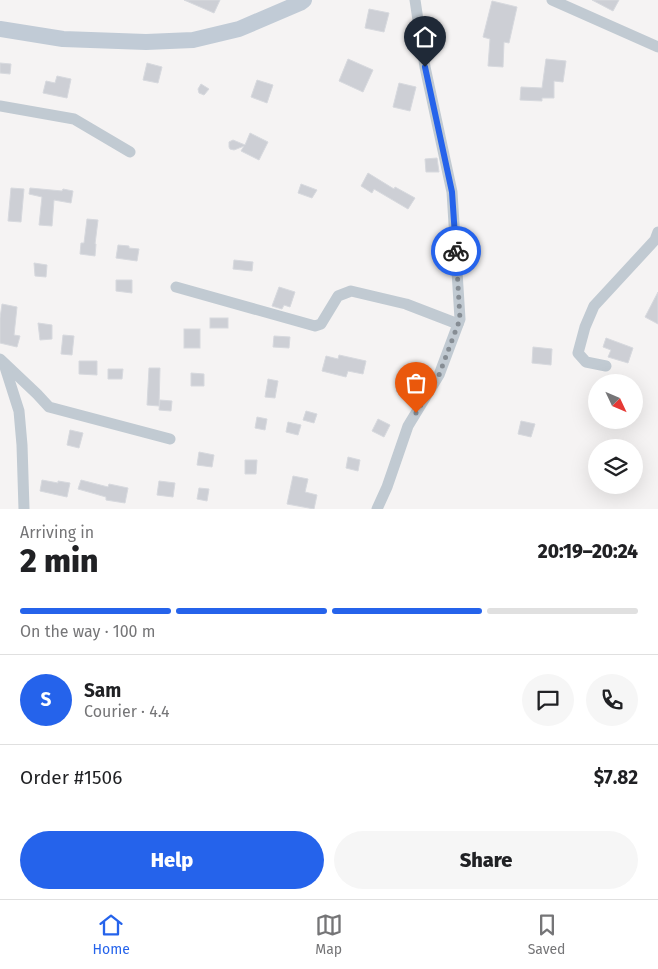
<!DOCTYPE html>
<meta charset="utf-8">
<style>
:root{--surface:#fff;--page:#f6f6f6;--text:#202124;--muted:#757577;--line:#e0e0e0;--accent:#2563eb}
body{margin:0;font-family:"Fira Sans",sans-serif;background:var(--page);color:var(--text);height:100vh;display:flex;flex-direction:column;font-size:19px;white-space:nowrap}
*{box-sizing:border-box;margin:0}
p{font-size:16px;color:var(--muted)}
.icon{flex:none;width:28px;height:28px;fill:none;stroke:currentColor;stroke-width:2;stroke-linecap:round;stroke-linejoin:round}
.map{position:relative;height:509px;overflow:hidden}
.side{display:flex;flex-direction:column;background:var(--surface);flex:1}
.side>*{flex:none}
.needle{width:32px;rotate:134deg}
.controls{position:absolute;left:588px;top:374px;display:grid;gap:10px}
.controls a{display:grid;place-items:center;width:55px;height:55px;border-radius:50%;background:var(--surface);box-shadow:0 5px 20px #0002;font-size:25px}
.pin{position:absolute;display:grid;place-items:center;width:42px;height:42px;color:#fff;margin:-51px -21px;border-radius:50% 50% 50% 0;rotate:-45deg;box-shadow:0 0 5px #0007}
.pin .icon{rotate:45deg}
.courier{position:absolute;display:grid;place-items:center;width:50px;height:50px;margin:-25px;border:4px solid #2563eb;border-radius:50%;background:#fff;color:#222;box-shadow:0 1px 6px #0007}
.summary em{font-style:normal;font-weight:800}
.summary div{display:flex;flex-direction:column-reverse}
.summary{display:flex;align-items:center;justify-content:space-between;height:85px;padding:0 20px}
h1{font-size:32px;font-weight:800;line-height:38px}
.bar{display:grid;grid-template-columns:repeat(4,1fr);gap:8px 5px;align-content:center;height:60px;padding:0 20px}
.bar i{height:6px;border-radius:4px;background:var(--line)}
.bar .current{background:var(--accent)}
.bar p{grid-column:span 4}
.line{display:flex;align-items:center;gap:12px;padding:0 20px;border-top:1px solid var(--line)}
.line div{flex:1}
.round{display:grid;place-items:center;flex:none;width:52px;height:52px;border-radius:26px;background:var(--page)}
.primary-button{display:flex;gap:10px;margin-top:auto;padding:10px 20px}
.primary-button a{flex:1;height:58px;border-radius:30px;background:var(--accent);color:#fff;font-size:20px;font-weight:800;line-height:58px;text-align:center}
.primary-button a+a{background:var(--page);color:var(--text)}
.tab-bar{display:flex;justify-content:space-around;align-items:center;height:70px;border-top:1px solid var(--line);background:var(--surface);font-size:14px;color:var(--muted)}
.tab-bar a{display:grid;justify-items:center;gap:2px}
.tab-bar .current{color:var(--accent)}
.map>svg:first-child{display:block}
.building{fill:#cdcfd5;stroke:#d7d9de}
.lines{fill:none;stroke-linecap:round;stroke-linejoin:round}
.minor{stroke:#c1cad2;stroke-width:11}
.secondary{stroke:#c1cbd6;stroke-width:16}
.done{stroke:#868d94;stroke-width:5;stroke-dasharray:0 9}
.route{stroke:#2563eb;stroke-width:6}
</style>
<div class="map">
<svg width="658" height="509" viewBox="0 0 658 509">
<rect width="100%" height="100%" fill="#f5f3f3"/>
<!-- building -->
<g class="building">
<path d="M 184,0 L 220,0 L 214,13 Z"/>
<path d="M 592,0 L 619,0 L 613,11 Z"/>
<path d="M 492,1 L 517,7 L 509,43 L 504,42 L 503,67 L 488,66 L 490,39 L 483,37 Z"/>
<path d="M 369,9 L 389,13 L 384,32 L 365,28 Z"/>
<path d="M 435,31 L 445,32 L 444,48 L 434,47 Z"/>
<path d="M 348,59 L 373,70 L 363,92 L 339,81 Z"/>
<path d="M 546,59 L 566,61 L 563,82 L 554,81 L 554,98 L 542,98 L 542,101 L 520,100 L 521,87 L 542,88 Z"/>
<path d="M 0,63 L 11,64 L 10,74 L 0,73 Z"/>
<path d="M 147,63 L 162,67 L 158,83 L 143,80 Z"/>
<path d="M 57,76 L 71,79 L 67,98 L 43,93 L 46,81 L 55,83 Z"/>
<path d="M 257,80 L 273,85 L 267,103 L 251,97 Z"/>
<path d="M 399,83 L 416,87 L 410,111 L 393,107 Z"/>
<path d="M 201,84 L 209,89 L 204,95 L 199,93 L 198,89 Z"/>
<path d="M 250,133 L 268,142 L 259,160 L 241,151 L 244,146 L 234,150 L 230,149 L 229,147 L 229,142 L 233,140 L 245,145 Z"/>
<path d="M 437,158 L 439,172 L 426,172 L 425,159 Z"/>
<path d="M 368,173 L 394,189 L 395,187 L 415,198 L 408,209 L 374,189 L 372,193 L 361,186 Z"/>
<path d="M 301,184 L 317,190 L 312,198 L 298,193 Z"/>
<path d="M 11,188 L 24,189 L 21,222 L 8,221 Z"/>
<path d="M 30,188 L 62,191 L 63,189 L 73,191 L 71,203 L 54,200 L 52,226 L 39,225 L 42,197 L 29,194 Z"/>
<path d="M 87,219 L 98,220 L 95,244 L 96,244 L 95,256 L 80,254 L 81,243 L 84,243 Z"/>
<path d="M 118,245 L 129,246 L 129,248 L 139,249 L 137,261 L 116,258 Z"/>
<path d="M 234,260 L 253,262 L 252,271 L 233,269 Z"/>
<path d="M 34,263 L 47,265 L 46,277 L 35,276 Z"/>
<path d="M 116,280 L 132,280 L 132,293 L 116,291 Z"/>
<path d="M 279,287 L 295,292 L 290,307 L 284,305 L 282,309 L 272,306 Z"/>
<path d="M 658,292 L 658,324 L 645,317 Z"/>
<path d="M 2,304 L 17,307 L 14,335 L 20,336 L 17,347 L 0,343 L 0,318 Z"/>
<rect x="210" y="318" width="18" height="10"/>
<path d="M 38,323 L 52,325 L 52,339 L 40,340 Z"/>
<rect x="184" y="329" width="16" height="19"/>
<path d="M 63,335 L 74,336 L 72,355 L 61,354 Z"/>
<path d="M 274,336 L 290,337 L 289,348 L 273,347 Z"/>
<path d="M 606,338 L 633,348 L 628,363 L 608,357 L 611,350 L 603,347 Z"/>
<path d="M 533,347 L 552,349 L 551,365 L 532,363 Z"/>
<path d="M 339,355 L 366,361 L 363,374 L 348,371 L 346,377 L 322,371 L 326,356 L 338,359 Z"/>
<path d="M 79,361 L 97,361 L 97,375 L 79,374 Z"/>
<path d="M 149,368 L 160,368 L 159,406 L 147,405 Z"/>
<path d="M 108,369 L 123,369 L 122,379 L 108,379 Z"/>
<path d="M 191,373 L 204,374 L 204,386 L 191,386 Z"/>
<path d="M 268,379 L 278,381 L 275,398 L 265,397 Z"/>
<path d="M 405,379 L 414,386 L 405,398 L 396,391 Z"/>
<path d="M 160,400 L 172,401 L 171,411 L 159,410 Z"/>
<path d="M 306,411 L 317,414 L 314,423 L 303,420 Z"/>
<path d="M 257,417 L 267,419 L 265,430 L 255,428 Z"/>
<path d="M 378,419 L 390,425 L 384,437 L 372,431 Z"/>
<path d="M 521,421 L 535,424 L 531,437 L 518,434 Z"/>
<path d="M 288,422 L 301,425 L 298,435 L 286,432 Z"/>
<path d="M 70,430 L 83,433 L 79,448 L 67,445 Z"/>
<path d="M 199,452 L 214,455 L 212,467 L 197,465 Z"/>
<path d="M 348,457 L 360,460 L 358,471 L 346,468 Z"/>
<path d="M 245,460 L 257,460 L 256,474 L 245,474 Z"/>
<path d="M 293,476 L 308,479 L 305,492 L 317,495 L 314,509 L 287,504 Z"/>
<path d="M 42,480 L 58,483 L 58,481 L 70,483 L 67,497 L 40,491 Z"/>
<path d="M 81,480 L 108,487 L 109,484 L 128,488 L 125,503 L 106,500 L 106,497 L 78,489 Z"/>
<path d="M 159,481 L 175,483 L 173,497 L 157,495 Z"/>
<path d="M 199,488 L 209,489 L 207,501 L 197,499 Z"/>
</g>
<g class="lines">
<!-- minor -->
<g class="minor">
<path d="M 552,0 L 658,47"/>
<path d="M 0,106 L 74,119 L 130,152"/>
<path d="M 176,287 L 315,326 L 321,324 L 338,296 L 351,291 L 406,304 L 458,324"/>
<path d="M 0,359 L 37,394 L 49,407 L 170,439"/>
<path d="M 4,364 L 19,411 L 22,445 L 24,509"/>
<path d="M 606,366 L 586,362 L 578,353 L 585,327 L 594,306 L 655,240 L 658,232"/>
<path d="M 377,509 L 387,487 L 408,426 L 439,375 L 460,319 L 452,192 L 425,67 L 415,0"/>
</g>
<!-- secondary -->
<path class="secondary" d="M 0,29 L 63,39 L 146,42 L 193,40 L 239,29 L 300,3 L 304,0"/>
</g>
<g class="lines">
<!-- done -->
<path class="done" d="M 416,413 L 439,375 L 460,319 L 456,251"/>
<!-- route -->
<path class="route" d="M 425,67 L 452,192 L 456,251"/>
</g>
</svg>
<div class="controls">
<a><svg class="needle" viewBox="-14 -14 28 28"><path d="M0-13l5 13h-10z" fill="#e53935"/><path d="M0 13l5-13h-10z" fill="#757577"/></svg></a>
<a><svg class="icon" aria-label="layers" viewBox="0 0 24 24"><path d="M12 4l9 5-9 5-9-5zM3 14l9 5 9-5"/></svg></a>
</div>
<div class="pin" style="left:416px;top:413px;background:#ea580c"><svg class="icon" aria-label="bag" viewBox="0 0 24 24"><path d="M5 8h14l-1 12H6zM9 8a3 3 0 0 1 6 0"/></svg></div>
<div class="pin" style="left:425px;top:67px;background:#1f2937"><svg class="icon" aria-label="home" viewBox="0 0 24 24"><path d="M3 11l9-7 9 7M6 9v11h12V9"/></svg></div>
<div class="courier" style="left:456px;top:251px"><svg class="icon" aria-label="bike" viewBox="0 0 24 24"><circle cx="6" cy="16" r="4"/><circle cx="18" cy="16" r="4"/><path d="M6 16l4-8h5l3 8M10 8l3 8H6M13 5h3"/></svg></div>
</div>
<section class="side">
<div class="summary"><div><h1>2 min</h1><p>Arriving in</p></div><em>20:19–20:24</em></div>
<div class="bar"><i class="current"></i><i class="current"></i><i class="current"></i><i></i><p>On the way · 100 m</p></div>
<div class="line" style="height:90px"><b class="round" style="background:var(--accent);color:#fff">S</b><div><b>Sam</b><p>Courier · 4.4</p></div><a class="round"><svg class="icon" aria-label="chat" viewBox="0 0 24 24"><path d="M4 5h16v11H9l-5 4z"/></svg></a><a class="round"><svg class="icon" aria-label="phone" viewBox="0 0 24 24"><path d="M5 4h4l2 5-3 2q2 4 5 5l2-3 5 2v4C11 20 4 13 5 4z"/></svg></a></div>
<div class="line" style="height:65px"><div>Order #1506</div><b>$7.82</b></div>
<div class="primary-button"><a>Help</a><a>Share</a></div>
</section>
<nav class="tab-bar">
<a class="current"><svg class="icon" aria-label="home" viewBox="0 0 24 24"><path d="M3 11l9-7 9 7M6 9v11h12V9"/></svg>Home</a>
<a><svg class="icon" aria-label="map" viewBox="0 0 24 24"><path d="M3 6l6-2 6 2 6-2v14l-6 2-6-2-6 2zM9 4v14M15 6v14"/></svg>Map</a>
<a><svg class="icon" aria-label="saved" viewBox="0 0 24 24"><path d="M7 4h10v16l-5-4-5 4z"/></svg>Saved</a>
</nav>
